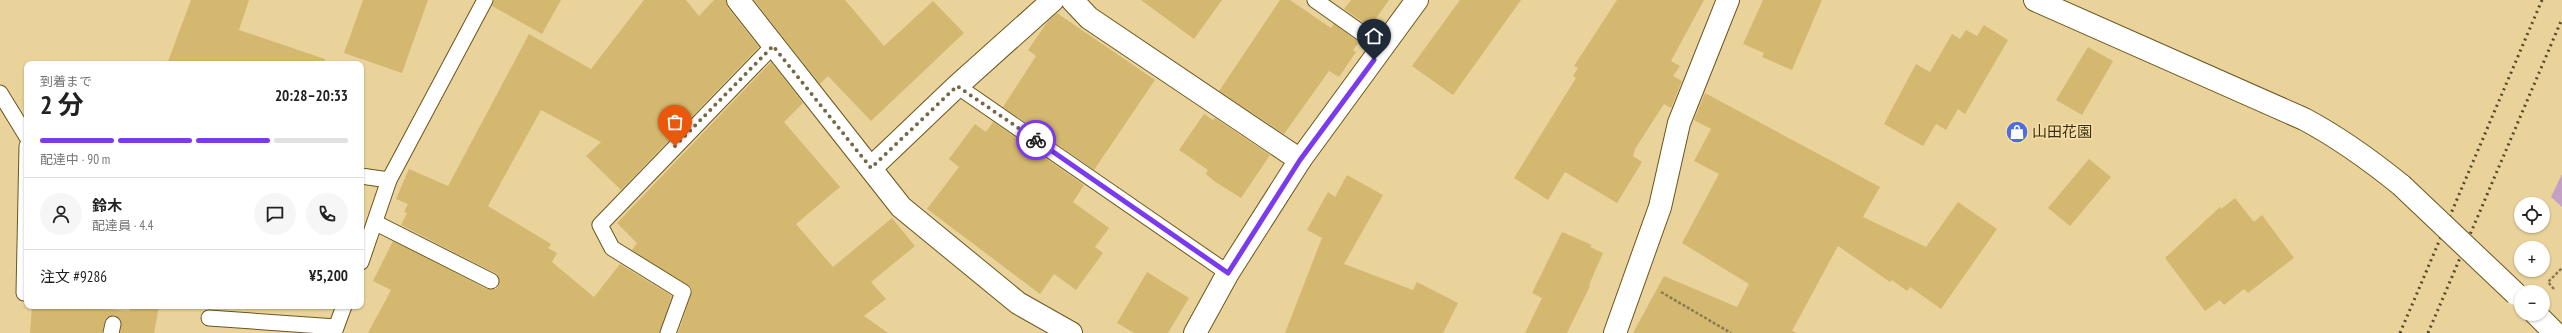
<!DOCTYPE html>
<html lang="ja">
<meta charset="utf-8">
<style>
:root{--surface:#fff;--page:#f6f6f6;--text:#222;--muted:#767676;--line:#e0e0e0;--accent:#7c3aed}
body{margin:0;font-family:"PT Sans Narrow","Noto Sans JP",sans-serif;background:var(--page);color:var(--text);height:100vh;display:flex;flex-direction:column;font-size:15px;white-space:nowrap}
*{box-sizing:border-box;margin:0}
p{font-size:13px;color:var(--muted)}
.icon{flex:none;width:22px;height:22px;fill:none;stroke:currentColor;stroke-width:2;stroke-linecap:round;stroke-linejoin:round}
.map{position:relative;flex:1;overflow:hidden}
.drawer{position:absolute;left:24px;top:61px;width:340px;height:248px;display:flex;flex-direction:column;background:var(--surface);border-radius:8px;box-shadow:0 1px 3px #0004}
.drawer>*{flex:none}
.tools{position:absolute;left:2514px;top:197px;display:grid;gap:8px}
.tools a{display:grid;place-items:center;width:36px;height:36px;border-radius:50%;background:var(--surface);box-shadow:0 1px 3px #0004;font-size:20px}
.pin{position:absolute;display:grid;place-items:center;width:34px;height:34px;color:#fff;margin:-41px -17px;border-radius:50% 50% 50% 0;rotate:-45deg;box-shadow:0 0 4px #0007}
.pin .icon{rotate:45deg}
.courier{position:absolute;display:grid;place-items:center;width:40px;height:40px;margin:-20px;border:3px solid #7c3aed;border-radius:50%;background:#fff;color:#222;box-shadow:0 1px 5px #0007}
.headline em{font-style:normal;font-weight:700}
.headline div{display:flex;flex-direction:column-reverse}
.headline{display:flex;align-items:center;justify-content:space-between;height:68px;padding:0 16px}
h1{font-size:26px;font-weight:700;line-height:30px}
.bar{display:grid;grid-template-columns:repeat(4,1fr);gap:6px 4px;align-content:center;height:48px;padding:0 16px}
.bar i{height:5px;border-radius:3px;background:var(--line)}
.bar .current{background:var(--accent)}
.bar p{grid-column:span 4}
.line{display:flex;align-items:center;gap:10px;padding:0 16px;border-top:1px solid var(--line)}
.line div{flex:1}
.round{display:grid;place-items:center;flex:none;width:42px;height:42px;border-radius:21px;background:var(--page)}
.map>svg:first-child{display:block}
.green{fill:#c4a1c2}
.building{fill:#d4b86f}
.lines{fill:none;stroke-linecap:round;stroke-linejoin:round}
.lane-casing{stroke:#6b561d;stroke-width:17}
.street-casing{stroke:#6b561d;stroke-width:24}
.path{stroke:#897a53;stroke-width:2.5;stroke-dasharray:3 2;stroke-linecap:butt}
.lane{stroke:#fff;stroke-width:15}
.street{stroke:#fff;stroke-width:22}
.rail{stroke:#53482b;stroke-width:3;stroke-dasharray:2 4;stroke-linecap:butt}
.street-bridge-casing{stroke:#6b561d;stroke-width:24;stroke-linecap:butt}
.street-bridge{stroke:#fff;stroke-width:22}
.done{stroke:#766845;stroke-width:4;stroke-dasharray:0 7.2}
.route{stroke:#7c3aed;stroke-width:5}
.labels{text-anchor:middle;stroke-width:3;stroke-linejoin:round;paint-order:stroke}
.poi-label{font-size:15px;fill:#372e17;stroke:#f8e0a6;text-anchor:start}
</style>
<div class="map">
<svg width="2562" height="333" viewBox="0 0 2562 333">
<rect width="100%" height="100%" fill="#ead39a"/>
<!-- green -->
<path class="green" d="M 2562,174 L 2562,207 L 2551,197 Z"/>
<!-- building -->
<g class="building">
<path d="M 191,0 L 249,0 L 239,30 L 325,59 L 324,64 L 167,64 Z"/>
<path d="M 363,0 L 428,0 L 402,73 L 344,53 Z"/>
<path d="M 494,0 L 561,0 L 542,34 L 492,6 Z"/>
<path d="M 644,0 L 686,0 L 699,16 L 714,0 L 726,0 L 728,8 L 759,47 L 621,190 L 586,156 L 601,142 L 541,110 L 488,206 L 551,244 L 548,248 L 557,253 L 552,262 L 594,297 L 620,264 L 672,296 L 659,333 L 368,333 L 391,290 L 373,281 L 393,241 L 487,289 L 496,289 L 499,285 L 499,276 L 495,273 L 401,225 L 407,213 L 404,212 L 408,204 L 396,199 L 409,169 L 448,186 L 529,34 L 591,69 Z"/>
<path d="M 754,0 L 845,0 L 884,46 L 933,1 L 964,33 L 871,121 L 828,76 L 820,84 Z"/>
<path d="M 1141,0 L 1222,0 L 1194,39 Z"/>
<path d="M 1280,0 L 1290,0 L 1331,28 L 1334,24 L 1359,42 L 1353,50 L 1356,52 L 1339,77 L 1329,71 L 1284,134 L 1219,91 Z"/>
<path d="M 1351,0 L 1389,0 L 1370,27 L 1344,9 Z"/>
<path d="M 1460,0 L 1521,0 L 1453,95 L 1412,66 Z"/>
<path d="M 1617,0 L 1704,0 L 1671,61 L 1680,66 L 1673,76 L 1682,81 L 1671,108 L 1664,104 L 1635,149 L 1633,156 L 1642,162 L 1617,203 L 1565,172 L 1548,200 L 1514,178 L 1576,78 L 1573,76 L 1578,68 L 1574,66 Z"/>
<path d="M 1763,0 L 1822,0 L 1792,70 L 1762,57 L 1764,53 L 1743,44 Z"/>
<path d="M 1057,13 L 1155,80 L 1094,170 L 1003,107 L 1036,56 L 1028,50 L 1048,21 Z"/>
<path d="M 1984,25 L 2008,40 L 1965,114 L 1958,109 L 1946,130 L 1936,124 L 1923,146 L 1884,124 L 1916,64 L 1930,72 L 1952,34 L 1960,39 L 1966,30 L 1977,36 Z"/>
<path d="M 2088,47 L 2113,61 L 2082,115 L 2056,100 Z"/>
<path d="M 771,62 L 803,103 L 784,122 L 840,187 L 796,224 L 833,267 L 892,218 L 915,246 L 871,282 L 886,299 L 864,316 L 888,333 L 678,333 L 691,295 L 691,288 L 632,250 L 637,243 L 617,223 Z"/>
<path d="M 1705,93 L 1880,187 L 1863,217 L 1926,247 L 1958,202 L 1997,229 L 1941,309 L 1910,287 L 1907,291 L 1892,280 L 1890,282 L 1838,246 L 1792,331 L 1797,333 L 1633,333 L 1664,276 L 1737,307 L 1749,284 L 1682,243 L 1719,174 L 1694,161 L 1711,129 L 1694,120 Z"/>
<path d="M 1204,114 L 1213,120 L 1215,118 L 1270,155 L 1241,198 L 1214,181 L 1206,174 L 1208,170 L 1179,150 Z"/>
<path d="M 993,122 L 1084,185 L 1073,202 L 1109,228 L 1095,247 L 1103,253 L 1076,290 L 1054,274 L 1040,294 L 927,209 L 959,167 L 949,159 L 975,124 L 986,132 Z"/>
<path d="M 2089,159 L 2111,177 L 2070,226 L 2048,208 Z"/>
<path d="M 1347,175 L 1383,195 L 1344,264 L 1413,290 L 1417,282 L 1458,303 L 1443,333 L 1285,333 L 1322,238 L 1307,230 L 1328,192 L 1335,197 Z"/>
<path d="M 2235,198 L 2254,222 L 2262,215 L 2294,258 L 2248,293 L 2244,289 L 2224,305 L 2220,300 L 2205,311 L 2165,258 L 2220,207 L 2221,209 Z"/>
<path d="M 1562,232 L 1592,245 L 1590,247 L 1603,253 L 1589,285 L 1590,286 L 1567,333 L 1525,333 L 1542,298 L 1532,293 Z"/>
<path d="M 1147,272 L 1189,298 L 1168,333 L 1134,333 L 1117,323 Z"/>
<path d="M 32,306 L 75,306 L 129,311 L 130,306 L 159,306 L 154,333 L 120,333 L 121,321 L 115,315 L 106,318 L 102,333 L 30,333 Z"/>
</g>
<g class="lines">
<!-- lane casing -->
<g class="lane-casing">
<g id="lane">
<path d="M 1315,0 L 1383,48"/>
<path d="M 957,86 L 1228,273"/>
<path d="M 0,93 L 27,137"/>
<path d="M 361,176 L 389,180"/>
<path d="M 376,223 L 491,281"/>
<path d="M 361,262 L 389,180 L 485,0"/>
<path d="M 24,293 L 27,146"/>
<path d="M 209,318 L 336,327"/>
<path d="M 111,333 L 113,324"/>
<path d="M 334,333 L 344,306"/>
<path d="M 668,333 L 683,292 L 612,248 L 600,225 L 773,46"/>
</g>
</g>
<!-- street casing -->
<g class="street-casing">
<g id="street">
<path d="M 738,0 L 901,207 L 1018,303 L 1071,333"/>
<path d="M 1072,0 L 1089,18 L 1300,160"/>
<path d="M 2035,0 L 2304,119 C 2340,138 2370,160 2401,185"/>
<path d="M 871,168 L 957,86 L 1053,0"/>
<path d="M 2536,314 L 2555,333"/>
<path d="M 1195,333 L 1228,273 L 1300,160 L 1417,0"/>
<path d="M 1615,333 L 1660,207 L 1679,123 L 1728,0"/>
</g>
</g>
<!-- path -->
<g class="path">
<path d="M 2554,289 L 2548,282 L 2562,268"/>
<path d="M 1661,292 L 1731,333"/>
</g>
<!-- lane -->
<use href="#lane" class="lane"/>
<!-- street -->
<use href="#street" class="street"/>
<!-- rail -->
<g class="rail">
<path d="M 2400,333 L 2542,0"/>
<path d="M 2428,333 L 2562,19"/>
</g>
<!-- street-bridge casing -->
<g class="street-bridge-casing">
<path id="street-bridge" d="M 2401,185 L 2516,294"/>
</g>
<!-- street-bridge -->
<use href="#street-bridge" class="street-bridge"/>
</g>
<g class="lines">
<!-- done -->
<path class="done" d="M 675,146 L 773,46 L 871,168 L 957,86 L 1036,140"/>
<!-- route -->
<path class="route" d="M 1036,140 L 1228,273 L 1300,160 L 1374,60"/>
</g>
<!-- icons -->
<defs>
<g id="shop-disc" transform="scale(1.15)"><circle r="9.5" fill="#4c6ce0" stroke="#f8e0a6"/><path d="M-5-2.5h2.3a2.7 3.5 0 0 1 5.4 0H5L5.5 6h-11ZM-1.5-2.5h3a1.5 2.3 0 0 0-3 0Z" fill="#fff"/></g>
</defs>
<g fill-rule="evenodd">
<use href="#shop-disc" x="2017" y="132"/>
</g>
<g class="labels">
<!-- poi labels -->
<g class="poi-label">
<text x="2032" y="137">山田花園</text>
</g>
</g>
</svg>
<div class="tools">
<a><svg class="icon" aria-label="locate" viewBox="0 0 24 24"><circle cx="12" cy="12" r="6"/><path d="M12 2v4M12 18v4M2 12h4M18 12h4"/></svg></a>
<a>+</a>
<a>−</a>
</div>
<div class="pin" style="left:675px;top:146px;background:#ea580c"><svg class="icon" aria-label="bag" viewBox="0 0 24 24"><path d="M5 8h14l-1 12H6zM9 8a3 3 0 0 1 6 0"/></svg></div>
<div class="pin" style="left:1374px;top:60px;background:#1f2937"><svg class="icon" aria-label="home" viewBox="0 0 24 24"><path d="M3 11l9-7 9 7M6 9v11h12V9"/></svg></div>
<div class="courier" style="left:1036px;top:140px"><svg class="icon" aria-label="bike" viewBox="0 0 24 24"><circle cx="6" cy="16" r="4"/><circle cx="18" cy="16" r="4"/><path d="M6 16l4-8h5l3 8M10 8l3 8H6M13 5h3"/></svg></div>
<section class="drawer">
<div class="headline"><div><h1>2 分</h1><p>到着まで</p></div><em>20:28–20:33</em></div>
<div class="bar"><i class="current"></i><i class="current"></i><i class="current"></i><i></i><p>配達中 · 90 m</p></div>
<div class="line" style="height:72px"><a class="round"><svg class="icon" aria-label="person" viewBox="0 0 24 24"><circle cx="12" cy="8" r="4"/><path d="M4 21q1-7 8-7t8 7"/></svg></a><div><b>鈴木</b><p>配達員 · 4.4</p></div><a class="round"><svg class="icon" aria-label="chat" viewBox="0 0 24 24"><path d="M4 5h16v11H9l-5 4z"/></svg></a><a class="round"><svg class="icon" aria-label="phone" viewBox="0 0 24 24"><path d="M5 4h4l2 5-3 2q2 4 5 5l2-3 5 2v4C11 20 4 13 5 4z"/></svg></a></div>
<div class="line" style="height:52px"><div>注文 #9286</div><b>¥5,200</b></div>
</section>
</div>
